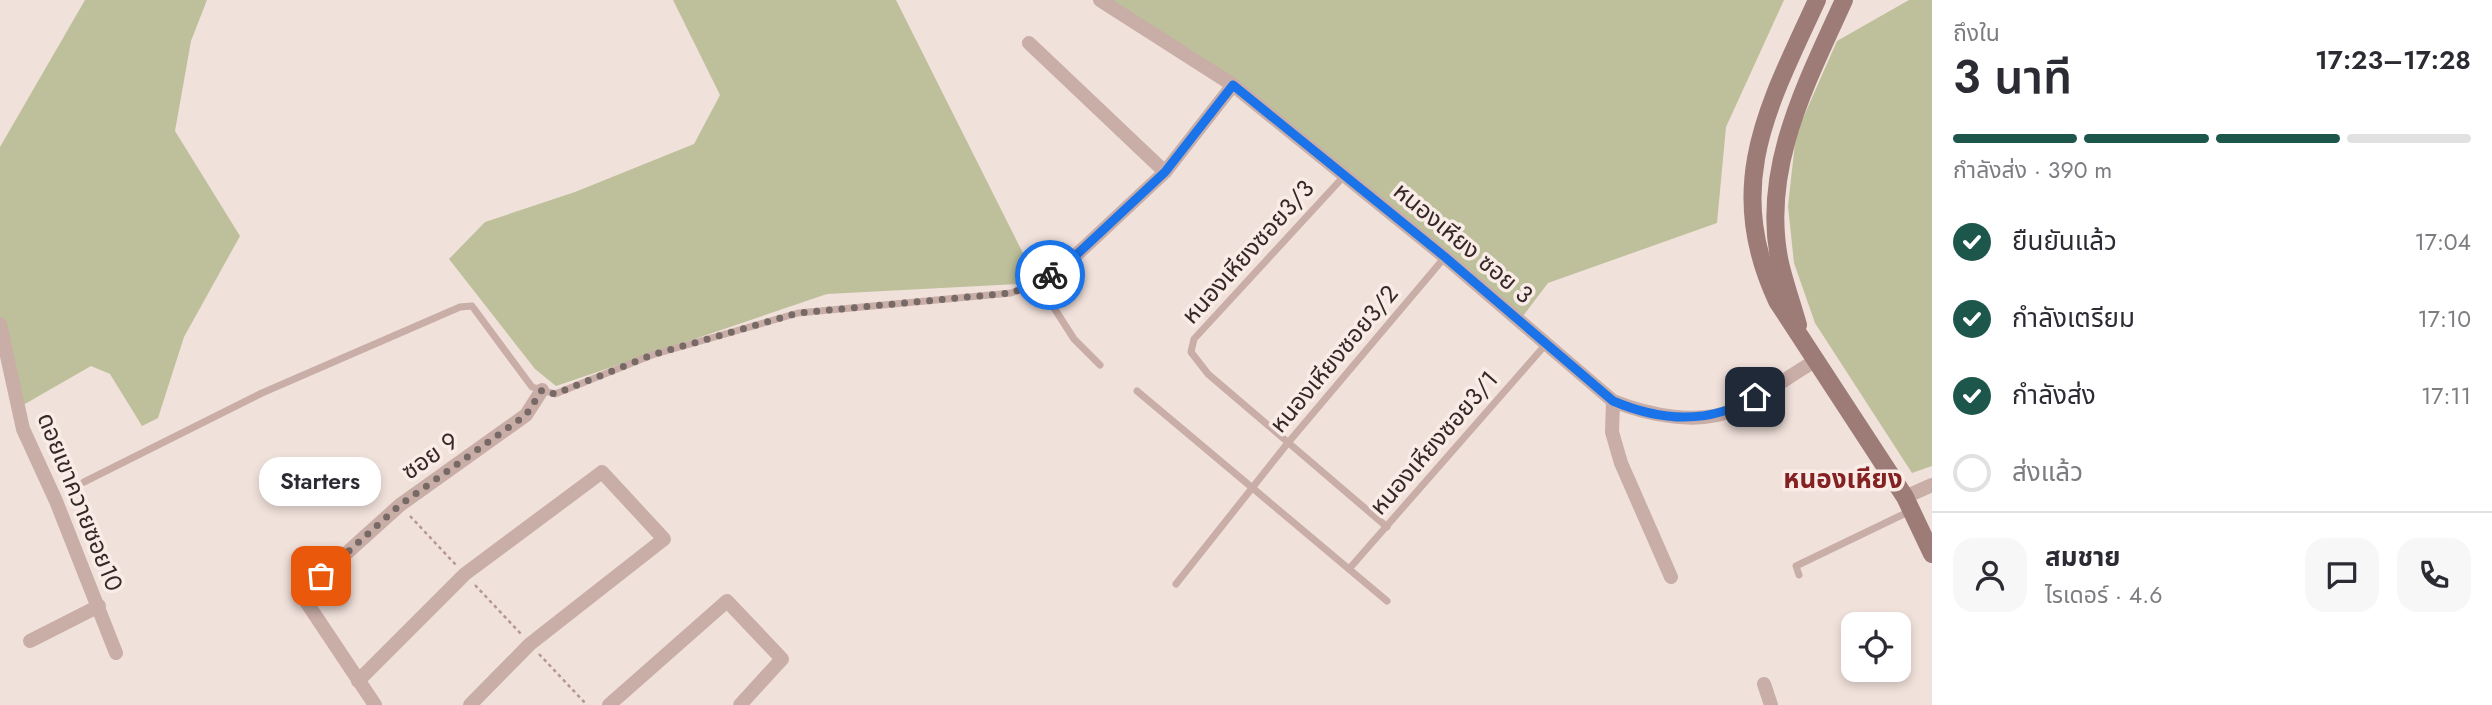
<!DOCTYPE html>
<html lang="th">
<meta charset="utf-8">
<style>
:root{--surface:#fff;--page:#f7f7f7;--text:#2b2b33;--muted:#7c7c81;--line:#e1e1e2;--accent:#1d574c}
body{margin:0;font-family:Jost,"Noto Sans Thai",sans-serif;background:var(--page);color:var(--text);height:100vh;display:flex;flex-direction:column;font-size:26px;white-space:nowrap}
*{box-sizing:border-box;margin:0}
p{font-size:23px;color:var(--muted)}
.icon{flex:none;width:38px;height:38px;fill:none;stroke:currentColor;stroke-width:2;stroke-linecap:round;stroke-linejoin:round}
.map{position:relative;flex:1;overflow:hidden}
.panel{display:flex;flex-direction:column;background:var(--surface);width:560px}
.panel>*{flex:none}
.tools{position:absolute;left:1841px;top:612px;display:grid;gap:14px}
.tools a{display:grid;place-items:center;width:70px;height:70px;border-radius:14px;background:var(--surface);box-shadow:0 4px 10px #0003;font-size:35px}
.pin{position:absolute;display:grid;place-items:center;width:60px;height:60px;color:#fff;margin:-30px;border-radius:14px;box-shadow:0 4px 10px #0006}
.courier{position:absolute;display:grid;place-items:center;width:70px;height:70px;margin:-35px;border:5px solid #1a73e8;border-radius:50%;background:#fff;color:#222;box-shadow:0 2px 9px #0007}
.bubble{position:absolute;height:49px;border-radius:21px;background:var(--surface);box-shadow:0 4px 10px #0003;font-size:23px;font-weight:600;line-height:49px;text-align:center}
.headline em{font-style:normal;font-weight:600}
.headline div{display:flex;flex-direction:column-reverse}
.headline{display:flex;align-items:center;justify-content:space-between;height:119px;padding:0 21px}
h1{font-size:46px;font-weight:600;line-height:52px}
.bar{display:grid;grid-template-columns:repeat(4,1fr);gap:10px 7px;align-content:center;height:84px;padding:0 21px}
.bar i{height:9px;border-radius:5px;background:var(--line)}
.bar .selected{background:var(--accent)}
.bar p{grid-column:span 4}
.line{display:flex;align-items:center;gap:18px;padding:0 21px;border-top:2px solid var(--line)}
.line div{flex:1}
.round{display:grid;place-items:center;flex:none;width:74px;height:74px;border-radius:21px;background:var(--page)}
ol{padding:0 21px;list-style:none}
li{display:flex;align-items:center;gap:21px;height:77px}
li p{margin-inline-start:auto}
li .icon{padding:7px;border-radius:50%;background:var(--accent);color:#fff;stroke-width:4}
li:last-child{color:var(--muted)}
li i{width:38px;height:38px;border:4px solid var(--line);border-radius:50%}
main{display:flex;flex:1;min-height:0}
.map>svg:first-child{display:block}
.green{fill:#bec09b}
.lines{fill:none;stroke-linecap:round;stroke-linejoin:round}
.path{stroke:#b59791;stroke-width:2.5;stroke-dasharray:3.5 3.5;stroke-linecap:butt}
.lane{stroke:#c9ada7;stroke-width:7}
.street{stroke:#c9ada7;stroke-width:14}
.secondary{stroke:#9d7c78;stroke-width:18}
.done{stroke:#776966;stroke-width:7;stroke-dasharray:0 12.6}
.route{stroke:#1a73e8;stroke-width:9}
.labels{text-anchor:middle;stroke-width:7;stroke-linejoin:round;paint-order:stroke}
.street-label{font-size:24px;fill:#362827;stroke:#f9ece7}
.neighbourhood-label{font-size:26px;font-weight:bold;fill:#842123;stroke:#f9ece7}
</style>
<main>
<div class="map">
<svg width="1932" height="705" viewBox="0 0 1932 705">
<rect width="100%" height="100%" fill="#f1e1db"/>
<!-- green -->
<g class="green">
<path d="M 85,0 L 207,0 L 191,41 L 175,131 L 240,236 L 184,337 L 158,418 L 142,426 L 110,374 L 91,366 L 18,408 L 0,329 L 0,147 Z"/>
<path d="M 673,0 L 896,0 L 1038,283 L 827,294 L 556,386 L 535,369 L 449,259 L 485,222 L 575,192 L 694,144 L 720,95 Z"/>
<path d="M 1100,0 L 1784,0 L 1726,127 L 1717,223 L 1548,283 L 1520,320 L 1220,77 Z"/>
<path d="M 1909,0 L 1932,0 L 1932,466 L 1912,473 L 1815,323 L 1794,263 L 1788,206 L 1796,134 L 1837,41 Z"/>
</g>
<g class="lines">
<!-- path -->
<g class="path">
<path d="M 410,516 L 456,565"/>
<path d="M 475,585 L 521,634"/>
<path d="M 539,654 L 587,705"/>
</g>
<!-- lane -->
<g class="lane">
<path d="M 1345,175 L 1194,339 L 1191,352 L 1208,374 L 1387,527"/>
<path d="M 1038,283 L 1074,339 L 1100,365"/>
<path d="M 1137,391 L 1387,601"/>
<path d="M 84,482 L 262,393 L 460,307 L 472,306 L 532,387 L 555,394 L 652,355 L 798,313 L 1011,293 L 1038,283 L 1073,258"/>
<path d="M 1349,569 L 1547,343"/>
<path d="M 1799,575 L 1796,566 L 1910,511"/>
<path d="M 1176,584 L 1287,444 L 1445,257"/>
</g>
<!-- street -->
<g class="street">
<path d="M 1100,0 L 1233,85 L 1445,257 L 1613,401 C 1648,415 1699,426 1736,409 C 1763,396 1789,376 1815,361"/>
<path d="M 1029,43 L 1165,172"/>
<path d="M 1073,258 L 1165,172 L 1233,85"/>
<path d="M 0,324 L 23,429 L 56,501 L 116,653"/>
<path d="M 1613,401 L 1612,432 L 1621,463 L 1671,577"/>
<path d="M 1905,497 L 1932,485"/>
<path d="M 30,641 L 99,606"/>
<path d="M 358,681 L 465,574 L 602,472 L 664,539 L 530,644 L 470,705"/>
<path d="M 1764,684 L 1771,705"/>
<path d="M 375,705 L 301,594 L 400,505 L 526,415 L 542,390"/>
<path d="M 609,705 L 727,601 L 782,659 L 740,705"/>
</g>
<!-- secondary -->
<g class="secondary">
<path d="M 1817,0 C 1768,107 1723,184 1777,301 L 1905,497 L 1932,554"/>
<path d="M 1798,325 C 1792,304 1785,284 1780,263 C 1760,169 1807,82 1844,0"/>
</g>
</g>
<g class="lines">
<!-- done -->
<path class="done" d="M 321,576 L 400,505 L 526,415 L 542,390 L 555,394 L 652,355 L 798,313 L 1011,293 L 1038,283 L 1050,275"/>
<!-- route -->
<path class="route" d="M 1050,275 L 1073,258 L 1165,172 L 1233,85 L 1445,257 L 1613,401 C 1660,421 1709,425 1755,397"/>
</g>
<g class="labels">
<!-- street labels -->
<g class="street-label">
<text transform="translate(1463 243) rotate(40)" y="8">หนองเหียง ซอย 3</text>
<text transform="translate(1248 252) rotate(-48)" y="8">หนองเหียงซอย3/3</text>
<text transform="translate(1334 359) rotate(-50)" y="8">หนองเหียงซอย3/2</text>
<text transform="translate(1434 443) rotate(-49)" y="8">หนองเหียงซอย3/1</text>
<text transform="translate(430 456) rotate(-35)" y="8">ซอย 9</text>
<text transform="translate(80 502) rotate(68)" y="8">ดอยเขาควายซอย10</text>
</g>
<!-- neighbourhood labels -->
<g class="neighbourhood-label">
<text x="1843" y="488">หนองเหียง</text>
</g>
</g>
</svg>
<div class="tools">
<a><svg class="icon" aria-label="locate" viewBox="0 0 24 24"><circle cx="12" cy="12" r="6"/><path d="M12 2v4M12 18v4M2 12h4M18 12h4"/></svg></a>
</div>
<div class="pin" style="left:321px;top:576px;background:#ea580c"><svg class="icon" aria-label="bag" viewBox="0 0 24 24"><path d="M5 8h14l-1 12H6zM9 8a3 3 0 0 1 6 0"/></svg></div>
<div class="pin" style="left:1755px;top:397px;background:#1f2937"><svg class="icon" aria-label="home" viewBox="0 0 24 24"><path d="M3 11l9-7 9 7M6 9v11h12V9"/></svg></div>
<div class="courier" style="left:1050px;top:275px"><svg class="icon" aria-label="bike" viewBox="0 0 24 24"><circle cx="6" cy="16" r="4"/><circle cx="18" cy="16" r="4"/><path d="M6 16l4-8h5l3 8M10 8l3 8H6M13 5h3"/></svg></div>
<div class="bubble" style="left:259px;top:457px;width:122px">Starters</div>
</div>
<section class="panel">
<div class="headline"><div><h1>3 นาที</h1><p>ถึงใน</p></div><em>17:23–17:28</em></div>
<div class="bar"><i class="selected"></i><i class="selected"></i><i class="selected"></i><i></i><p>กำลังส่ง · 390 m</p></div>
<ol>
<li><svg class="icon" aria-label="check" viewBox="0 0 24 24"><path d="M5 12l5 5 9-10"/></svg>ยืนยันแล้ว<p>17:04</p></li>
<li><svg class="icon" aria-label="check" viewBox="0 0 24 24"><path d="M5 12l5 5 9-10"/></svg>กำลังเตรียม<p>17:10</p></li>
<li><svg class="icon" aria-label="check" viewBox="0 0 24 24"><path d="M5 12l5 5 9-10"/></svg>กำลังส่ง<p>17:11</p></li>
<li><i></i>ส่งแล้ว</li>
</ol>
<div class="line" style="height:126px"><a class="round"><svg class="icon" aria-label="person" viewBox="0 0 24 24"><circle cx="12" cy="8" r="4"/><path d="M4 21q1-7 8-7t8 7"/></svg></a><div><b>สมชาย</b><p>ไรเดอร์ · 4.6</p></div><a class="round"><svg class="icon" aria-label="chat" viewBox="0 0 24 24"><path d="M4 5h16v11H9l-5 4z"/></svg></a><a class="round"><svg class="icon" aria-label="phone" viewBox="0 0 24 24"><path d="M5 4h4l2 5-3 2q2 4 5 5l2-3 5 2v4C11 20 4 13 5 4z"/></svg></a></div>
</section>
</main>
